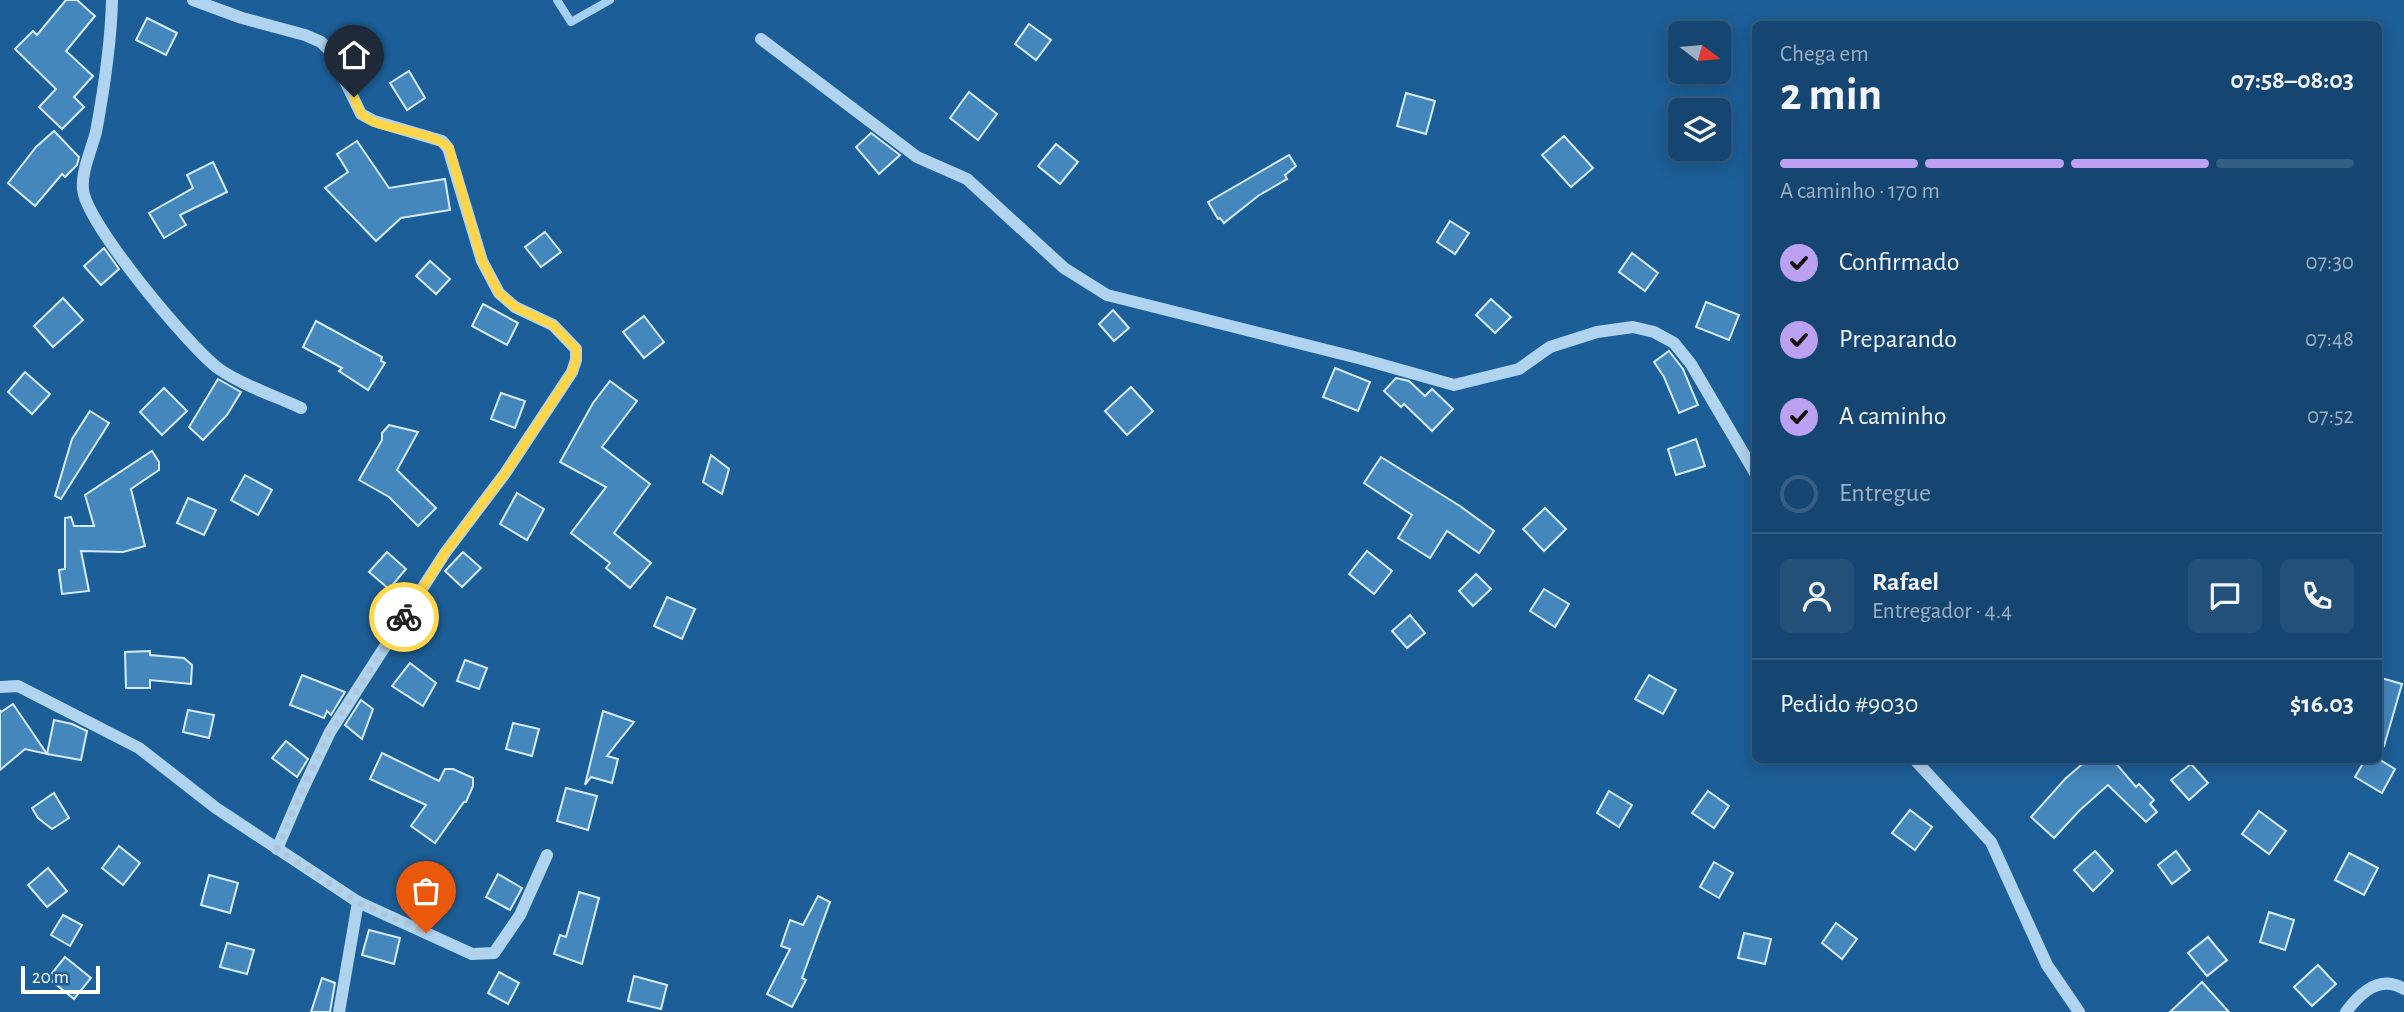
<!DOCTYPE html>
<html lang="pt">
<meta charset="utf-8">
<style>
:root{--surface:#154671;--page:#225079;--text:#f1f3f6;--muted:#9db1c3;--line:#345e84;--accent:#bca0f2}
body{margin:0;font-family:"Alegreya Sans",sans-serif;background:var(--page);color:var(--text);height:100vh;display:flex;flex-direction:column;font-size:26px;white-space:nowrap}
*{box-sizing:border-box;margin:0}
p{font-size:23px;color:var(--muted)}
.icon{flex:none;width:38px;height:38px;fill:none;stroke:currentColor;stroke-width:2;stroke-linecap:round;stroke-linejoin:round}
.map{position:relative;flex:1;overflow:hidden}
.side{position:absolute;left:1752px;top:21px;width:630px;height:742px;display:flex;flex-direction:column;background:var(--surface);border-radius:10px;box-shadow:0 4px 18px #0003,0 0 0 2px var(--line)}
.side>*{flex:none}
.needle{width:46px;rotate:106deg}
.fabs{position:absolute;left:1668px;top:21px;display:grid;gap:14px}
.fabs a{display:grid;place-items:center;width:63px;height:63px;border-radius:10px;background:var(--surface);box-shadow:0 4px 18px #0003,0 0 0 2px var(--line);font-size:35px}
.scale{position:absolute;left:21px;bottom:18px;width:79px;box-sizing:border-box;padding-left:7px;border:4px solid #fff;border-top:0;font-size:19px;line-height:24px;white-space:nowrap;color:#fff;-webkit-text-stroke:5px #1c5e97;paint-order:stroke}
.pin{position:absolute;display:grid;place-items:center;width:60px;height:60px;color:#fff;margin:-72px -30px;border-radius:50% 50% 50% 0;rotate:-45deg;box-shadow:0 0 7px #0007}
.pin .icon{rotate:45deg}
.courier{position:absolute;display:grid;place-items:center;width:70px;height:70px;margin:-35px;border:5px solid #ffd54a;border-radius:50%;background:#fff;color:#222;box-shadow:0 2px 9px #0007}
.summary em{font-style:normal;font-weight:700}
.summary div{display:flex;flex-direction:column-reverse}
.summary{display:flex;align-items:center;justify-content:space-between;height:119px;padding:0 28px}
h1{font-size:46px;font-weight:700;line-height:52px}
.bar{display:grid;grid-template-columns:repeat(4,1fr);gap:10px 7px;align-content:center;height:84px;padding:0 28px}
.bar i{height:9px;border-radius:5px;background:var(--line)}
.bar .selected{background:var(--accent)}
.bar p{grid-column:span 4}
.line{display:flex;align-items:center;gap:18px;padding:0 28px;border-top:2px solid var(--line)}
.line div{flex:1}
.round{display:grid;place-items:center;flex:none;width:74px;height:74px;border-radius:10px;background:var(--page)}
ol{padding:0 28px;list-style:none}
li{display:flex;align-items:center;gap:21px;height:77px}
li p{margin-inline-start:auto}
li .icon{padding:7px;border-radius:50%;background:var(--accent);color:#111;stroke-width:4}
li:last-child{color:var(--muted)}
li i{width:38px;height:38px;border:4px solid var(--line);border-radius:50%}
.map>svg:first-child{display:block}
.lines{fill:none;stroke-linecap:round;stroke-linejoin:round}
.stream{stroke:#a3d0f1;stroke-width:8}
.building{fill:#4487bd;stroke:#d7ebfb;stroke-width:2}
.minor{stroke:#b0d3f0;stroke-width:12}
.done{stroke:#b0c7db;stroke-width:7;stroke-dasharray:0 12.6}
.route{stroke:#ffd54a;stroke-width:9}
</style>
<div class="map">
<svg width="2404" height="1012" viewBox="0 0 2404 1012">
<rect width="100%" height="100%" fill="#1c5e97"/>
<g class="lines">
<!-- stream -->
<path class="stream" d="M 557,0 L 571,22 L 610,0"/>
</g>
<!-- building -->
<g class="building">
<path d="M 66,0 L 77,0 L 95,16 L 66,51 L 93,76 L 74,97 L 84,107 L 62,129 L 39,107 L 56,89 L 15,49 L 33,31 L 37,35 Z"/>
<path d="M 147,18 L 177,33 L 166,55 L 136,40 Z"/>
<path d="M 1029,24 L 1051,40 L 1036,60 L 1015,44 Z"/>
<path d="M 409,71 L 425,98 L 407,110 L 390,83 Z"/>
<path d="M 969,92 L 997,114 L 978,140 L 950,118 Z"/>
<path d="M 1406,93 L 1435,101 L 1426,134 L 1397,126 Z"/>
<path d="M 54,131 L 79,157 L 77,165 L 65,177 L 62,174 L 35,206 L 8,183 L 36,147 Z"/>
<path d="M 871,133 L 900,155 L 879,174 L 856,147 Z"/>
<path d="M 1564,136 L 1593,168 L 1571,187 L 1542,155 Z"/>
<path d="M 357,141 L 389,188 L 445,179 L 450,210 L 401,218 L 376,241 L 325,188 L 348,172 L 337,154 Z"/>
<path d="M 1056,144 L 1078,162 L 1060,184 L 1038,166 Z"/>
<path d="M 1289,155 L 1296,166 L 1285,175 L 1287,179 L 1258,196 L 1224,223 L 1220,218 L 1218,219 L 1208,202 Z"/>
<path d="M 213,162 L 227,192 L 180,215 L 186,225 L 164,238 L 149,213 L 193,188 L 187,175 Z"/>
<path d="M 1450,221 L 1469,233 L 1455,254 L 1437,242 Z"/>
<path d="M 545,232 L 561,252 L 541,267 L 525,247 Z"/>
<path d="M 104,248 L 119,269 L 101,285 L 84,266 Z"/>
<path d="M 1632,253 L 1658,273 L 1645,291 L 1619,272 Z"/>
<path d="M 430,261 L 450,279 L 436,294 L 416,276 Z"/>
<path d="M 63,298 L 83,320 L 53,347 L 34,326 Z"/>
<path d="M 1491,299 L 1511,317 L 1495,333 L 1476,315 Z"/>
<path d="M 1706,302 L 1739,315 L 1729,340 L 1696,327 Z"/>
<path d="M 483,304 L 518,323 L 507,345 L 472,326 Z"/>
<path d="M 1113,310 L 1129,328 L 1114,341 L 1099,324 Z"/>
<path d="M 644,316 L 664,342 L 644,358 L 623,332 Z"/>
<path d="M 316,321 L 382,357 L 381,361 L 385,363 L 368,390 L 339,371 L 342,368 L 303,347 Z"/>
<path d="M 1669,351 L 1683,369 L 1698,405 L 1679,413 L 1664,377 L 1654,362 Z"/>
<path d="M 1335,368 L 1370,382 L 1358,411 L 1323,397 Z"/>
<path d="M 25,372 L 50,394 L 32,414 L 8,392 Z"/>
<path d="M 1396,378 L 1409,381 L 1425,396 L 1432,389 L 1453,409 L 1432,431 L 1404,404 L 1401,407 L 1384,391 Z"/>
<path d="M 218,379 L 241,392 L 227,415 L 203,440 L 189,427 Z"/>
<path d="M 610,381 L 637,401 L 602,447 L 650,484 L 614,533 L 651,563 L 630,588 L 606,568 L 610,563 L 571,533 L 606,487 L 560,462 L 593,403 Z"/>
<path d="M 1131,387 L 1153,411 L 1127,435 L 1105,411 Z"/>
<path d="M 164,388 L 187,411 L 162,435 L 140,412 Z"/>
<path d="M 501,393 L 525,401 L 515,428 L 491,419 Z"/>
<path d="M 90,411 L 109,423 L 61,499 L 55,496 L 72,439 Z"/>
<path d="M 389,425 L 418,432 L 397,470 L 436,508 L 418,526 L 389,497 L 359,480 L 382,440 L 382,433 Z"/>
<path d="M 1696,439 L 1705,466 L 1676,475 L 1668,449 Z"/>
<path d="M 152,451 L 159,462 L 159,470 L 131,489 L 145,546 L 123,552 L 81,551 L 89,591 L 62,594 L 59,570 L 65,569 L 65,518 L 71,517 L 74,526 L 94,526 L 85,495 Z"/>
<path d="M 711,455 L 729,469 L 722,494 L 703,482 Z"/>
<path d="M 1381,457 L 1460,506 L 1494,531 L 1479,553 L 1447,531 L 1430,558 L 1398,538 L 1412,515 L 1364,483 Z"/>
<path d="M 245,475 L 272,490 L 258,515 L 231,500 Z"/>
<path d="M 517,493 L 544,509 L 527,540 L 500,524 Z"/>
<path d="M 188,498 L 216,510 L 204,535 L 177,523 Z"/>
<path d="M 1545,508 L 1566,529 L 1544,551 L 1523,529 Z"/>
<path d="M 1367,551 L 1392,571 L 1374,594 L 1349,574 Z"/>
<path d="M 387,552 L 406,569 L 389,589 L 369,572 Z"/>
<path d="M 463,552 L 481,568 L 462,587 L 445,571 Z"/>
<path d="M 1476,574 L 1491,589 L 1473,606 L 1459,591 Z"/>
<path d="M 1544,589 L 1569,604 L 1555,627 L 1530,611 Z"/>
<path d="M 667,597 L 695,609 L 682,639 L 654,626 Z"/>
<path d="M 1410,615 L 1425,633 L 1407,648 L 1392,631 Z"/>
<path d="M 150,651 L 150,655 L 184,658 L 192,665 L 191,684 L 150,680 L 150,688 L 126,688 L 125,652 Z"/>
<path d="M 465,660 L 487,668 L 479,689 L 457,681 Z"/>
<path d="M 410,663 L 436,683 L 423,706 L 392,686 Z"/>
<path d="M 302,675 L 345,692 L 331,715 L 327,711 L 324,718 L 290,705 Z"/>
<path d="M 1649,675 L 1676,690 L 1663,714 L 1635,699 Z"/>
<path d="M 2378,677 L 2402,684 L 2384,746 L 2378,745 Z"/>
<path d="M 361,700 L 373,709 L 362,739 L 345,725 Z"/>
<path d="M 13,704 L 47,754 L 25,749 L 0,770 L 0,710 L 1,712 Z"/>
<path d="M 188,710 L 214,715 L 209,738 L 183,732 Z"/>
<path d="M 603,711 L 634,722 L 607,756 L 618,759 L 612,783 L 591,777 L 585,785 Z"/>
<path d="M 54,720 L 72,724 L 87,731 L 81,760 L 47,754 Z"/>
<path d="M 513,723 L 539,729 L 532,756 L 506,749 Z"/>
<path d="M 286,741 L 308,759 L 297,777 L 272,758 Z"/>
<path d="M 382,753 L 439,781 L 445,769 L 453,769 L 473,778 L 473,786 L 466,802 L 464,802 L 435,843 L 411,826 L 426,805 L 370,779 Z"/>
<path d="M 2087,760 L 2113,760 L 2136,787 L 2139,784 L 2154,800 L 2150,804 L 2157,812 L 2146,822 L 2108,785 L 2080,810 L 2054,838 L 2031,817 L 2065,779 Z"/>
<path d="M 2365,760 L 2380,760 L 2395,769 L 2382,793 L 2355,777 Z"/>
<path d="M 2191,764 L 2208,783 L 2189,800 L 2171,780 Z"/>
<path d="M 566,788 L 597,796 L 588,830 L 557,821 Z"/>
<path d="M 1609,791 L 1632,805 L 1619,827 L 1597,813 Z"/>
<path d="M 1708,791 L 1729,806 L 1714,828 L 1692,813 Z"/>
<path d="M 54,793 L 69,818 L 52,829 L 38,818 L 32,808 Z"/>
<path d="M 1910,810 L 1932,827 L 1915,850 L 1892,833 Z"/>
<path d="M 2259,811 L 2286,831 L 2269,854 L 2242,834 Z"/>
<path d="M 119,846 L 140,863 L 123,885 L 102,868 Z"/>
<path d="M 2095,851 L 2113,871 L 2093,891 L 2074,870 Z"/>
<path d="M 2176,851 L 2190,870 L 2172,884 L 2158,865 Z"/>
<path d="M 2349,853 L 2378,868 L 2364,895 L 2335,880 Z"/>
<path d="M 1714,862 L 1733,873 L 1719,898 L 1700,887 Z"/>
<path d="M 48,868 L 67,891 L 47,907 L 28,885 Z"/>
<path d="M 498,874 L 522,888 L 510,910 L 486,897 Z"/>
<path d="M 209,875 L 238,883 L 230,913 L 201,905 Z"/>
<path d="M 579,892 L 599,898 L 582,964 L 554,954 L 560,935 L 566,937 Z"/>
<path d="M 818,896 L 830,902 L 802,978 L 806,980 L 792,1007 L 767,994 L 790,949 L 781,946 L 790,920 L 803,925 Z"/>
<path d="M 2269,912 L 2294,920 L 2285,950 L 2260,942 Z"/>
<path d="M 63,915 L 82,925 L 70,946 L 51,935 Z"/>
<path d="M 1836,923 L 1857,939 L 1842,959 L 1822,943 Z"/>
<path d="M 369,930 L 400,938 L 394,964 L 362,955 Z"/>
<path d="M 1744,933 L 1771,939 L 1765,964 L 1738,958 Z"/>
<path d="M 2208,937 L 2227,960 L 2207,976 L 2188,953 Z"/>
<path d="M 227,943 L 254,950 L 247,974 L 220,967 Z"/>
<path d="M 65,957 L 91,978 L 74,999 L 48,978 Z"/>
<path d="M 2318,965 L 2336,984 L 2312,1006 L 2294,987 Z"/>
<path d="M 499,972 L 519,983 L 508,1004 L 488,993 Z"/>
<path d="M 634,976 L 667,985 L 661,1009 L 628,1001 Z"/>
<path d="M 322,978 L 335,983 L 330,1012 L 311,1012 Z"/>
<path d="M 2202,982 L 2229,1012 L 2170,1012 Z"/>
</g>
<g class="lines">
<!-- minor -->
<g class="minor">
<path d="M 112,0 C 111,43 104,89 96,132 C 92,148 81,172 83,189 C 85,222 190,348 219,369 C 242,385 275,396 301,408"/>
<path d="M 193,0 L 242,18 L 305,35 L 321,42 L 331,52 L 361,114 L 374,121 L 442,141 L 448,148 L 482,261 L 499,293 L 515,307 L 553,325 L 576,349 L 576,360 L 572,372 L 506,472 L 445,553 L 330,732 L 301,793 L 277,849"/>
<path d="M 761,39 L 917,157 L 967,179 L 1064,268 L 1107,295 L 1362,359 L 1454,385 L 1519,369 L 1550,347 L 1597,332 L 1633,327 L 1654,332 L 1674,343 L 1691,364 L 1755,473"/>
<path d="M 0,687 L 18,686 L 139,748 L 216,808 L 358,902 L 472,954 L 494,953 L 520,915 L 547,855"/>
<path d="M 1915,760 L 1991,842 L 2047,965 L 2079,1012"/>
<path d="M 339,1012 L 358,902"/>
<path d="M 2346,1012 C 2360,993 2380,974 2404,989"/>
</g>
</g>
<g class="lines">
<!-- done -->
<path class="done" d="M 404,617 L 330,732 L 301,793 L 277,849 L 358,902 L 426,933"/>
<!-- route -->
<path class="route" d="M 354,97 C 356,102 358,109 361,113 C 375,131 428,128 449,148 L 482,261 L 499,293 L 515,307 L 553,325 L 576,349 L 576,360 L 572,372 L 506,472 L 445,553 L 404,617"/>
</g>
</svg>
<div class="fabs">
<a><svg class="needle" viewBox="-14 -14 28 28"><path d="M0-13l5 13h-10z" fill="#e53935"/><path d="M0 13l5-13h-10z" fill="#9db1c3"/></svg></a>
<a><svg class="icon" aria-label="layers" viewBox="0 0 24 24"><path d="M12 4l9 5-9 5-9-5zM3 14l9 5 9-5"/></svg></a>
</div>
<div class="scale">20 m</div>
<div class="pin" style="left:426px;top:933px;background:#ea580c"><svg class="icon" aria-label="bag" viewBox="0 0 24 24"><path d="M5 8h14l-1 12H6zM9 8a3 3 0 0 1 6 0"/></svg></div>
<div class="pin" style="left:354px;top:97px;background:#1f2937"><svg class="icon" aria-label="home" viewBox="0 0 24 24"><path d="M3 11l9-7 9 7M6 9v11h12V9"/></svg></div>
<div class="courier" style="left:404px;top:617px"><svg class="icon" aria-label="bike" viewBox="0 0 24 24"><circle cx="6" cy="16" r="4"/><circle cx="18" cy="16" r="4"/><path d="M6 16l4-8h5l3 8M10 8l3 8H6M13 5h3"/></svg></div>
<section class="side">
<div class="summary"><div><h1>2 min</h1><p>Chega em</p></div><em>07:58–08:03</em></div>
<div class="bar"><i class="selected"></i><i class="selected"></i><i class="selected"></i><i></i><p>A caminho · 170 m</p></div>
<ol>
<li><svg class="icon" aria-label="check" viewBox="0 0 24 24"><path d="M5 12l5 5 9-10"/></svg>Confirmado<p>07:30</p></li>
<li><svg class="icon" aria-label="check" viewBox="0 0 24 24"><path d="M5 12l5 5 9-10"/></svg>Preparando<p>07:48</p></li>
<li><svg class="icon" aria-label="check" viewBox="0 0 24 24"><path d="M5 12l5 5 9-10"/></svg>A caminho<p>07:52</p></li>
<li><i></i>Entregue</li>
</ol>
<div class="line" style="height:126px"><a class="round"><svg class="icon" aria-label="person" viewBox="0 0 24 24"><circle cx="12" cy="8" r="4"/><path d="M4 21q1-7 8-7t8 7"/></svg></a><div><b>Rafael</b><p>Entregador · 4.4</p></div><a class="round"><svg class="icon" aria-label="chat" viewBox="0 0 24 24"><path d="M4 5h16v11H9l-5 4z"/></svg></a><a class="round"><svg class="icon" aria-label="phone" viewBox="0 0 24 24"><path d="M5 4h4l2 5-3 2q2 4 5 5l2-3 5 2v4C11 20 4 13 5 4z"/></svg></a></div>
<div class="line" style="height:91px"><div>Pedido #9030</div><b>$16.03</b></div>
</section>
</div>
